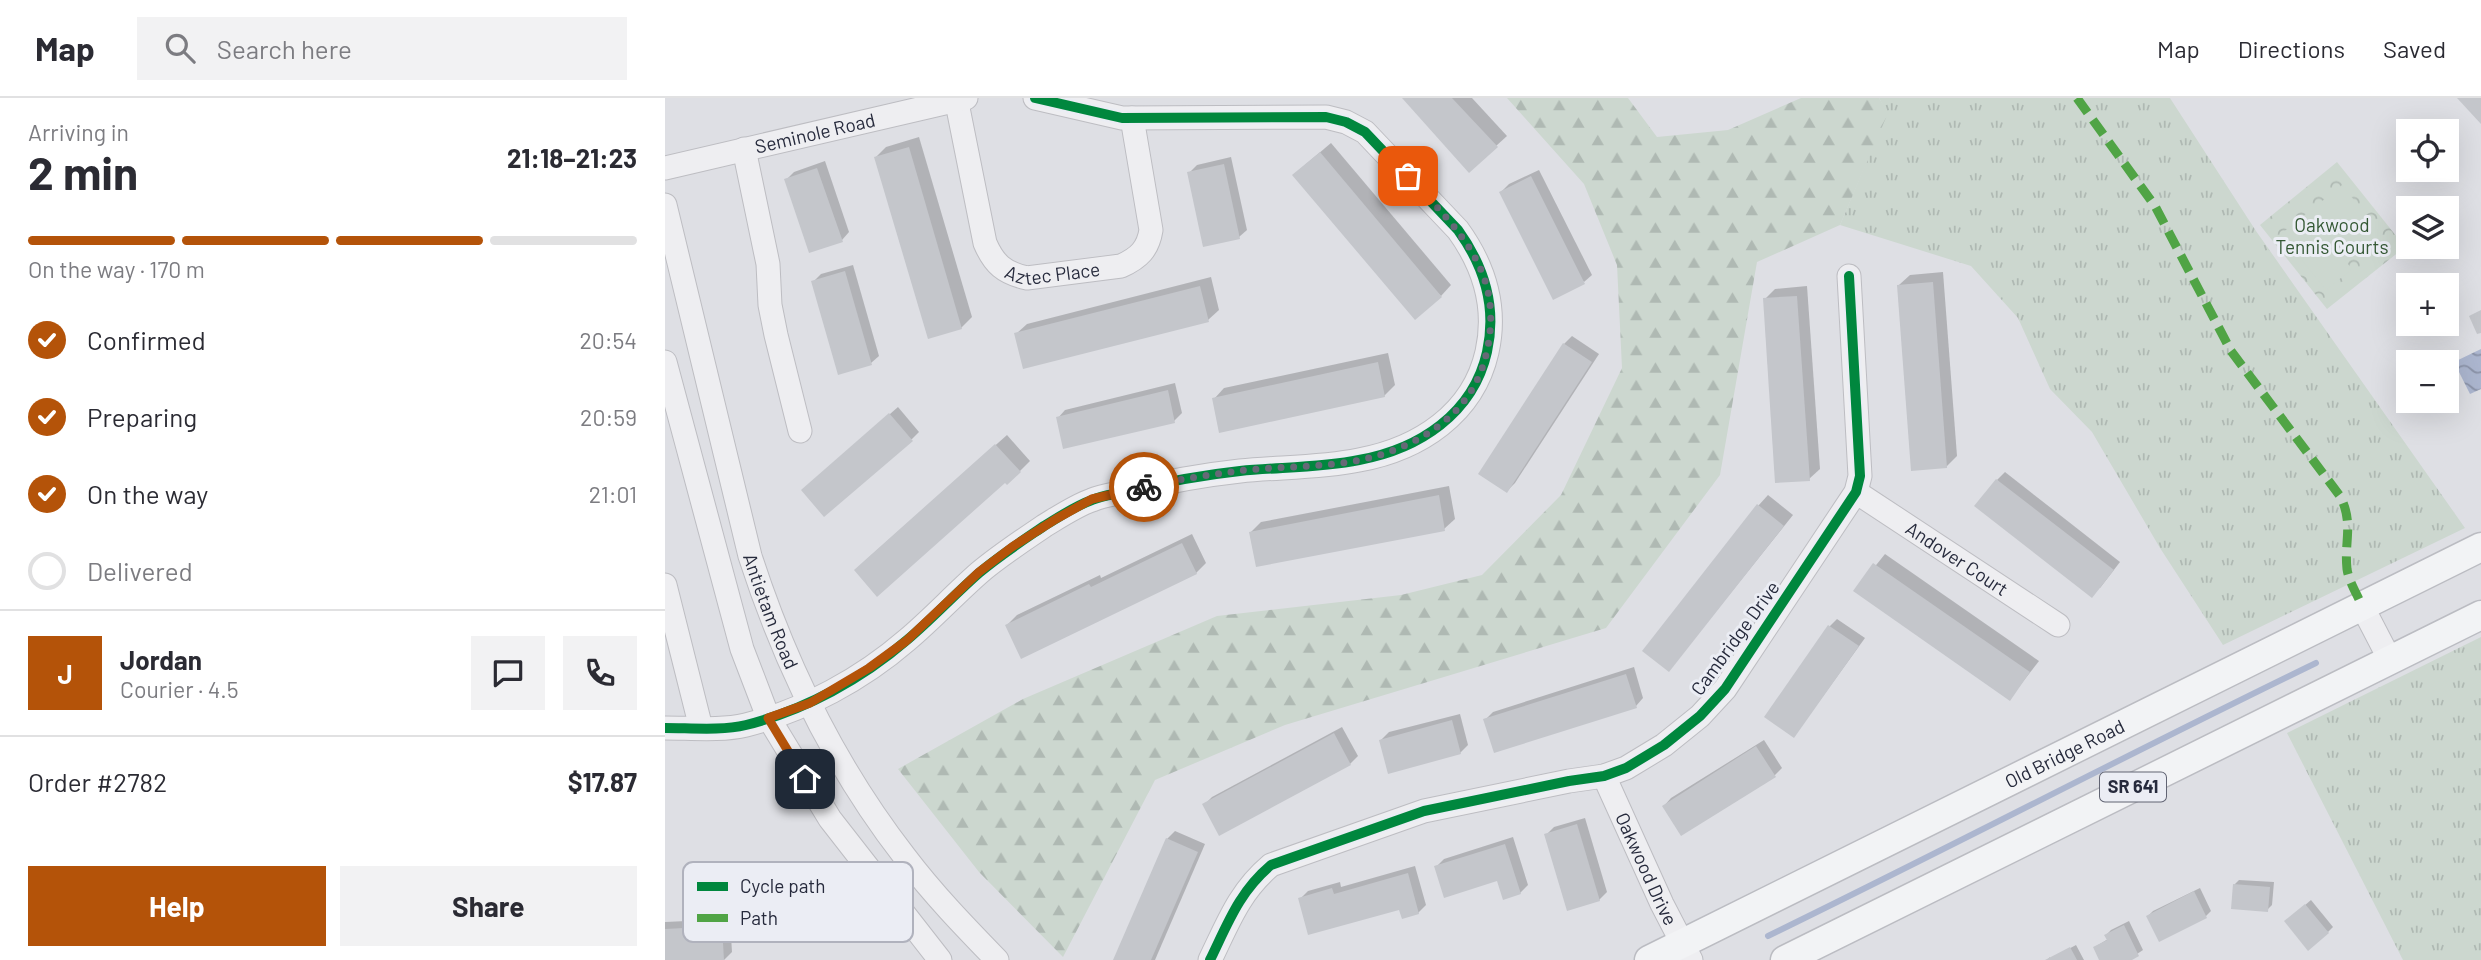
<!DOCTYPE html>
<meta charset="utf-8">
<style>
:root{--surface:#fff;--page:#f2f2f3;--text:#2b2b33;--muted:#7c7c81;--line:#e1e1e2;--accent:#b45309}
body{margin:0;font-family:Barlow,sans-serif;background:var(--page);color:var(--text);height:100vh;display:flex;flex-direction:column;font-size:26px;white-space:nowrap}
*{box-sizing:border-box;margin:0}
p{font-size:23px;color:var(--muted)}
.icon{flex:none;width:38px;height:38px;fill:none;stroke:currentColor;stroke-width:2;stroke-linecap:round;stroke-linejoin:round}
.map{position:relative;flex:1;overflow:hidden}
.side{display:flex;flex-direction:column;background:var(--surface);width:665px}
.side>*{flex:none}
.tools{position:absolute;left:1731px;top:21px;display:grid;gap:14px}
.tools a{display:grid;place-items:center;width:63px;height:63px;border-radius:0px;background:var(--surface);box-shadow:0 7px 28px #0002;font-size:35px}
.pin{position:absolute;display:grid;place-items:center;width:60px;height:60px;color:#fff;margin:-30px;border-radius:14px;box-shadow:0 4px 10px #0006}
.courier{position:absolute;display:grid;place-items:center;width:70px;height:70px;margin:-35px;border:5px solid #b45309;border-radius:50%;background:#fff;color:#222;box-shadow:0 2px 9px #0007}
.overview em{font-style:normal;font-weight:700}
.overview div{display:flex;flex-direction:column-reverse}
.overview{display:flex;align-items:center;justify-content:space-between;height:119px;padding:0 28px}
h1{font-size:46px;font-weight:700;line-height:52px}
.bar{display:grid;grid-template-columns:repeat(4,1fr);gap:10px 7px;align-content:center;height:84px;padding:0 28px}
.bar i{height:9px;border-radius:5px;background:var(--line)}
.bar .active{background:var(--accent)}
.bar p{grid-column:span 4}
.line{display:flex;align-items:center;gap:18px;padding:0 28px;border-top:2px solid var(--line)}
.line div{flex:1}
.round{display:grid;place-items:center;flex:none;width:74px;height:74px;border-radius:0px;background:var(--page)}
ol{padding:0 28px;list-style:none}
li{display:flex;align-items:center;gap:21px;height:77px}
li p{margin-inline-start:auto}
li .icon{padding:7px;border-radius:50%;background:var(--accent);color:#fff;stroke-width:4}
li:last-child{color:var(--muted)}
li i{width:38px;height:38px;border:4px solid var(--line);border-radius:50%}
.cta{display:flex;gap:14px;margin-top:auto;padding:14px 28px}
.cta a{flex:1;height:80px;border-radius:0px;background:var(--accent);color:#fff;font-size:28px;font-weight:700;line-height:80px;text-align:center}
.cta a+a{background:var(--page);color:var(--text)}
header{display:flex;align-items:center;gap:42px;box-sizing:border-box;height:98px;padding:0 35px;background:var(--surface);border-bottom:2px solid var(--line)}
header strong{font-size:33px}
nav{display:flex;gap:38px;margin-inline-start:auto;font-size:24px}
.search{width:490px;height:63px;background:var(--page);display:flex;align-items:center;gap:18px;box-sizing:border-box;padding:0 24px;border-radius:0px;color:var(--muted);font-size:26px}
main{display:flex;flex:1;min-height:0}
.map>svg:first-child{display:block}
.grass{fill:url(#grass-tufts)}
.forest{fill:url(#forest-firs)}
.park{fill:url(#park-crowns)}
.garden{fill:#ccd7cf}
.water{fill:url(#water-waves)}
.shadow{fill:#0003}
.lines{fill:none;stroke-linecap:round;stroke-linejoin:round}
.stream{stroke:#acb6cf;stroke-width:6}
.building{fill:#c4c6cb}
.minor-casing{stroke:#bdbdc2;stroke-width:25}
.major-casing{stroke:#bbbcc2;stroke-width:31}
.minor{stroke:#eeeef1;stroke-width:23}
.major{stroke:#f2f3f5;stroke-width:28}
.quiet{stroke:#50a445;stroke-width:9;stroke-dasharray:18 9;stroke-linecap:butt}
.cycleway-casing{stroke:#ebedf4;stroke-width:15}
.cycleway{stroke:#00873e;stroke-width:10}
.done{stroke:#666977;stroke-width:7;stroke-dasharray:0 12.6}
.route{stroke:#b45309;stroke-width:9}
.labels{text-anchor:middle;stroke-width:6;stroke-linejoin:round;paint-order:stroke}
.shield{fill:#ebedf4;stroke:#616473;stroke-width:2}
.shield-label{font-size:18px;font-weight:bold;fill:#262a3c}
.street-label{font-size:19px;fill:#262a3c;stroke:#ebedf4}
.park-label{font-size:19px;fill:#345834;stroke:#ebedf4}
.key{fill:#ebedf4;stroke:#b0b2bd;stroke-width:2}
.key-label{font-size:19px;fill:#262a3c}
</style>
<header>
<strong>Map</strong>
<div class="search"><svg class="icon" aria-label="search" viewBox="0 0 24 24"><circle cx="10" cy="10" r="6"/><path d="M15 15l6 6"/></svg>Search here</div>
<nav><a>Map</a><a>Directions</a><a>Saved</a></nav>
</header>
<main>
<section class="side">
<div class="overview"><div><h1>2 min</h1><p>Arriving in</p></div><em>21:18–21:23</em></div>
<div class="bar"><i class="active"></i><i class="active"></i><i class="active"></i><i></i><p>On the way · 170 m</p></div>
<ol>
<li><svg class="icon" aria-label="check" viewBox="0 0 24 24"><path d="M5 12l5 5 9-10"/></svg>Confirmed<p>20:54</p></li>
<li><svg class="icon" aria-label="check" viewBox="0 0 24 24"><path d="M5 12l5 5 9-10"/></svg>Preparing<p>20:59</p></li>
<li><svg class="icon" aria-label="check" viewBox="0 0 24 24"><path d="M5 12l5 5 9-10"/></svg>On the way<p>21:01</p></li>
<li><i></i>Delivered</li>
</ol>
<div class="line" style="height:126px"><b class="round" style="background:var(--accent);color:#fff">J</b><div><b>Jordan</b><p>Courier · 4.5</p></div><a class="round"><svg class="icon" aria-label="chat" viewBox="0 0 24 24"><path d="M4 5h16v11H9l-5 4z"/></svg></a><a class="round"><svg class="icon" aria-label="phone" viewBox="0 0 24 24"><path d="M5 4h4l2 5-3 2q2 4 5 5l2-3 5 2v4C11 20 4 13 5 4z"/></svg></a></div>
<div class="line" style="height:91px"><div>Order #2782</div><b>$17.87</b></div>
<div class="cta"><a>Help</a><a>Share</a></div>
</section>
<div class="map">
<svg width="1816" height="862" viewBox="0 0 1816 862">
<defs>
<pattern id="grass-tufts" width="24" height="20" patternUnits="userSpaceOnUse" patternTransform="scale(1.75)"><rect width="24" height="20" fill="#ccd7cf"/><path d="M3 7l-1-3M5 7V3M7 7l1-3M15 17l-1-3M17 17v-4M19 17l1-3" fill="none" stroke="#afb9b3"/></pattern>
<pattern id="forest-firs" width="22" height="20" patternUnits="userSpaceOnUse" patternTransform="scale(1.75)"><rect width="22" height="20" fill="#ccd7cf"/><path d="M5 1l3.5 6h-7zM16 11l3.5 6h-7z" fill="#afb9b3"/></pattern>
<pattern id="park-crowns" width="20" height="18" patternUnits="userSpaceOnUse" patternTransform="scale(1.75)"><rect width="20" height="18" fill="#ccd7cf"/><path d="M2 6a3 3 0 1 1 6 0M12 15a3 3 0 1 1 6 0" fill="none" stroke="#afb9b3"/></pattern>
<pattern id="water-waves" width="16" height="10" patternUnits="userSpaceOnUse" patternTransform="scale(1.75)"><rect width="16" height="10" fill="#acb6cf"/><path d="M0 5q4-4 8 0t8 0" fill="none" stroke="#8c94a9"/></pattern>
</defs>
<rect width="100%" height="100%" fill="#dedfe4"/>
<!-- grass -->
<g class="grass">
<path d="M 1214,0 L 1505,0 L 1591,133 L 1800,430 L 1558,547 L 1495,450 L 1427,334 L 1385,291 L 1353,220 L 1306,168 L 1175,127 L 1222,15 Z"/>
<path d="M 1816,539 L 1816,862 L 1738,862 L 1622,635 Z"/>
</g>
<!-- forest -->
<path class="forest" d="M 842,0 L 963,0 L 992,39 L 1063,32 L 1136,0 L 1214,0 L 1223,15 L 1175,127 L 1092,164 L 1055,377 L 941,530 L 620,627 L 490,682 L 398,859 L 314,774 L 233,671 L 358,601 L 552,518 L 736,497 L 817,477 L 896,397 L 957,270 L 952,167 L 919,86 Z"/>
<!-- park -->
<path class="park" d="M 1672,64 L 1740,149 L 1662,211 L 1595,127 Z"/>
<!-- garden -->
<g class="garden">
<path d="M 1677,87 L 1722,143 L 1696,164 L 1651,108 Z"/>
<path d="M 1642,115 L 1687,171 L 1661,192 L 1616,136 Z"/>
</g>
<!-- water -->
<path class="water" d="M 1816,251 L 1816,291 L 1805,296 L 1789,264 Z"/>
<!-- shadow -->
<g class="shadow">
<path d="M 739,0 L 807,0 L 842,38 L 831,48 Z"/>
<path d="M 254,39 L 307,219 L 296,230 L 211,59 L 221,49 Z"/>
<path d="M 666,45 L 786,187 L 776,198 L 640,67 Z"/>
<path d="M 566,59 L 582,132 L 574,139 L 524,75 L 532,67 Z"/>
<path d="M 160,63 L 184,134 L 177,142 L 121,82 L 129,74 Z"/>
<path d="M 874,72 L 927,177 L 919,184 L 836,94 L 844,86 Z"/>
<path d="M 188,167 L 214,258 L 206,265 L 148,184 L 156,176 Z"/>
<path d="M 1278,174 L 1292,358 L 1281,369 L 1234,187 L 1245,177 Z"/>
<path d="M 546,179 L 554,212 L 543,222 L 351,236 L 362,226 Z"/>
<path d="M 1142,188 L 1155,371 L 1144,381 L 1100,201 L 1110,191 Z"/>
<path d="M 907,238 L 934,256 L 850,385 L 842,393 L 815,376 L 899,246 Z"/>
<path d="M 723,255 L 730,287 L 719,298 L 549,301 L 559,290 Z"/>
<path d="M 510,285 L 517,315 L 509,323 L 393,320 L 400,312 Z"/>
<path d="M 233,309 L 254,334 L 247,341 L 146,385 Z"/>
<path d="M 342,337 L 365,363 L 355,373 L 201,462 Z"/>
<path d="M 1340,374 L 1455,464 L 1435,490 L 1332,382 Z"/>
<path d="M 784,388 L 790,421 L 779,431 L 586,434 L 596,424 Z"/>
<path d="M 1103,397 L 1128,417 L 1004,572 L 1093,408 Z"/>
<path d="M 527,436 L 541,465 L 531,475 L 342,527 L 352,517 L 435,477 L 436,480 Z"/>
<path d="M 1220,456 L 1374,563 L 1345,600 L 1191,492 Z"/>
<path d="M 1172,521 L 1200,540 L 1129,638 L 1165,528 Z"/>
<path d="M 969,569 L 978,600 L 971,608 L 820,622 L 828,614 Z"/>
<path d="M 795,616 L 803,647 L 795,655 L 716,642 L 724,634 Z"/>
<path d="M 677,629 L 693,658 L 685,666 L 540,706 L 547,699 Z"/>
<path d="M 1099,642 L 1117,670 L 1110,677 L 999,708 L 1006,700 Z"/>
<path d="M 920,720 L 942,794 L 934,802 L 881,737 L 889,729 Z"/>
<path d="M 510,733 L 540,746 L 490,862 L 450,862 L 502,741 Z"/>
<path d="M 848,739 L 863,787 L 855,795 L 833,781 L 771,769 L 779,761 Z"/>
<path d="M 750,768 L 761,807 L 753,815 L 735,810 L 635,801 L 643,793 L 675,784 L 676,789 Z"/>
<path d="M 1574,782 L 1609,784 L 1607,807 L 1602,812 L 1569,787 Z"/>
<path d="M 1535,790 L 1546,813 L 1541,818 L 1495,841 L 1483,818 L 1488,813 Z"/>
<path d="M 1646,802 L 1668,829 L 1663,834 L 1626,819 Z"/>
<path d="M 65,821 L 67,854 L 59,862 L 0,862 L 0,824 Z"/>
<path d="M 1464,823 L 1478,852 L 1463,862 L 1436,862 L 1430,849 L 1443,841 L 1441,837 L 1446,832 Z"/>
<path d="M 1411,847 L 1419,862 L 1382,862 L 1385,859 L 1385,861 Z"/>
</g>
<g class="lines">
<!-- stream -->
<path class="stream" d="M 1103,838 C 1286,749 1467,654 1651,565"/>
</g>
<!-- building -->
<g class="building">
<path d="M 737,0 L 787,0 L 833,49 L 804,75 Z"/>
<path d="M 1792,0 L 1816,0 L 1816,26 Z"/>
<path d="M 244,49 L 297,231 L 263,241 L 209,59 Z"/>
<path d="M 655,54 L 777,199 L 750,222 L 627,77 Z"/>
<path d="M 559,66 L 575,141 L 538,149 L 522,74 Z"/>
<path d="M 152,70 L 178,144 L 144,155 L 119,81 Z"/>
<path d="M 866,78 L 920,186 L 888,202 L 834,94 Z"/>
<path d="M 180,173 L 207,267 L 173,277 L 146,183 Z"/>
<path d="M 1268,184 L 1282,370 L 1246,373 L 1232,187 Z"/>
<path d="M 535,188 L 544,224 L 358,271 L 349,235 Z"/>
<path d="M 1132,198 L 1145,383 L 1110,385 L 1098,200 Z"/>
<path d="M 1816,212 L 1816,235 L 1812,236 L 1804,218 Z"/>
<path d="M 898,245 L 927,264 L 842,395 L 813,376 Z"/>
<path d="M 713,264 L 720,299 L 554,335 L 547,300 Z"/>
<path d="M 503,292 L 510,325 L 398,351 L 391,319 Z"/>
<path d="M 224,315 L 248,343 L 159,419 L 136,392 Z"/>
<path d="M 330,346 L 356,374 L 342,387 L 340,385 L 212,499 L 189,472 Z"/>
<path d="M 1331,381 L 1449,472 L 1427,500 L 1309,408 Z"/>
<path d="M 774,397 L 780,433 L 591,469 L 584,434 Z"/>
<path d="M 1092,406 L 1119,428 L 1004,574 L 977,553 Z"/>
<path d="M 517,445 L 532,476 L 356,561 L 340,527 L 424,486 L 426,489 Z"/>
<path d="M 1208,465 L 1365,574 L 1345,603 L 1188,493 Z"/>
<path d="M 1163,527 L 1194,548 L 1129,640 L 1099,619 Z"/>
<path d="M 961,576 L 972,610 L 829,655 L 818,621 Z"/>
<path d="M 787,622 L 796,656 L 723,676 L 714,642 Z"/>
<path d="M 669,635 L 686,667 L 554,738 L 537,706 Z"/>
<path d="M 1091,648 L 1111,679 L 1016,738 L 997,708 Z"/>
<path d="M 912,726 L 935,803 L 902,813 L 879,736 Z"/>
<path d="M 501,740 L 533,754 L 486,862 L 448,862 Z"/>
<path d="M 840,746 L 856,796 L 838,802 L 832,783 L 779,800 L 769,768 Z"/>
<path d="M 743,775 L 754,816 L 737,821 L 734,812 L 643,837 L 633,800 L 667,790 L 669,796 Z"/>
<path d="M 1568,786 L 1605,789 L 1603,814 L 1566,811 Z"/>
<path d="M 1529,793 L 1542,820 L 1494,844 L 1481,818 Z"/>
<path d="M 1640,806 L 1664,835 L 1643,853 L 1619,823 Z"/>
<path d="M 1459,827 L 1474,858 L 1467,862 L 1434,862 L 1428,849 L 1442,842 L 1439,837 Z"/>
<path d="M 57,828 L 59,862 L 0,862 L 0,831 Z"/>
<path d="M 1405,849 L 1412,862 L 1380,862 Z"/>
</g>
<g class="lines">
<!-- minor casing -->
<g class="minor-casing">
<g id="minor">
<path id="s1" d="M 291,0 L 320,145 C 329,166 339,175 362,180 L 456,168 C 474,160 483,151 486,132 L 467,20"/>
<path d="M 79,51 L 103,166 L 105,207 L 111,237 L 135,333"/>
<path id="s2" d="M 0,70 L 301,0"/>
<path id="s3" d="M 0,107 L 85,458 C 120,566 170,669 240,759 C 268,796 300,829 332,862"/>
<path d="M 0,264 L 77,551 L 103,619 L 165,721 L 275,862"/>
<path id="s4" d="M 1191,394 L 1393,527"/>
<path d="M 0,487 L 36,630"/>
<path d="M 1697,508 L 1725,562"/>
<path d="M 0,630 C 26,630 56,633 81,627 C 140,612 197,581 242,542 C 267,521 289,497 314,475 C 334,458 357,443 379,428 C 394,419 410,408 427,402 C 438,397 452,396 463,393 C 500,384 538,377 575,373 C 614,369 655,370 694,362 C 754,351 808,316 822,254 C 832,209 819,168 793,132 L 700,34 L 681,24 L 661,19 L 457,20 L 370,0"/>
<path id="s5" d="M 939,678 L 997,806 L 1026,862"/>
<path d="M 545,862 C 563,825 574,794 606,767 L 759,713 L 904,683 L 939,678 L 961,670 L 999,647 L 1035,618 L 1060,591 L 1191,394 L 1195,378 L 1184,178"/>
</g>
</g>
<!-- major casing -->
<g class="major-casing">
<g id="major">
<path id="s6" d="M 984,862 L 1816,449"/>
<path d="M 1120,862 L 1816,517"/>
</g>
</g>
<!-- minor -->
<use href="#minor" class="minor"/>
<!-- major -->
<use href="#major" class="major"/>
<!-- quiet -->
<path class="quiet" d="M 1412,0 L 1490,108 L 1566,253 L 1675,398 C 1689,425 1679,443 1682,471 C 1684,484 1692,496 1697,508"/>
<!-- cycleway casing -->
<g class="cycleway-casing">
<g id="cycleway">
<path d="M 0,630 C 26,630 56,633 81,627 C 140,612 197,581 242,542 C 267,521 289,497 314,475 C 334,458 357,443 379,428 C 394,419 410,408 427,402 C 438,397 452,396 463,393 C 500,384 538,377 575,373 C 614,369 655,370 694,362 C 754,351 808,316 822,254 C 832,209 819,168 793,132 L 700,34 L 681,24 L 661,19 L 457,20 L 370,0"/>
<path d="M 545,862 C 563,825 574,794 606,767 L 759,713 L 904,683 L 939,678 L 961,670 L 999,647 L 1035,618 L 1060,591 L 1191,394 L 1195,378 L 1184,178"/>
</g>
</g>
<!-- cycleway -->
<use href="#cycleway" class="cycleway"/>
</g>
<g class="lines">
<!-- done -->
<path class="done" d="M 479,389 C 510,382 542,377 573,373 C 613,368 655,370 695,362 C 752,350 807,317 821,257 C 841,174 794,133 743,78"/>
<!-- route -->
<path class="route" d="M 140,681 L 103,620 L 145,605 L 204,570 L 241,543 L 314,474 L 347,449 L 391,421 L 427,401 L 479,389"/>
</g>
<g class="labels">
<!-- shield labels -->
<rect class="shield" x="1435" y="674.5" width="66" height="29" rx="5"/>
<g class="shield-label">
<text x="1468" y="695">SR 641</text>
</g>
<!-- street labels -->
<g class="street-label">
<text dy="7" stroke="none"><textPath href="#s2" startOffset="154">Seminole Road</textPath></text>
<text dy="7" stroke="none"><textPath href="#s1" startOffset="231">Aztec Place</textPath></text>
<text dy="7" stroke="none"><textPath href="#s4" startOffset="121">Andover Court</textPath></text>
<text dy="7" stroke="none"><textPath href="#s3" startOffset="420">Antietam Road</textPath></text>
<text transform="translate(1070 540) rotate(-54)" y="7">Cambridge Drive</text>
<text dy="7" stroke="none"><textPath href="#s6" startOffset="464">Old Bridge Road</textPath></text>
<text dy="7" stroke="none"><textPath href="#s5" startOffset="102">Oakwood Drive</textPath></text>
</g>
<!-- park labels -->
<g class="park-label">
<text x="1667" y="134">Oakwood<tspan x="1667" dy="22">Tennis Courts</tspan></text>
</g>
</g>
<!-- legend -->
<rect x="18" y="764" width="230" height="80" rx="10" class="key"/>
<rect x="32" y="784" width="31" height="9" fill="#00873e"/>
<rect x="32" y="816" width="31" height="8" fill="#50a445"/>
<g class="key-label">
<text x="75" y="795">Cycle path</text>
<text x="75" y="827">Path</text>
</g>
</svg>
<div class="tools">
<a><svg class="icon" aria-label="locate" viewBox="0 0 24 24"><circle cx="12" cy="12" r="6"/><path d="M12 2v4M12 18v4M2 12h4M18 12h4"/></svg></a>
<a><svg class="icon" aria-label="layers" viewBox="0 0 24 24"><path d="M12 4l9 5-9 5-9-5zM3 14l9 5 9-5"/></svg></a>
<a>+</a>
<a>−</a>
</div>
<div class="pin" style="left:743px;top:78px;background:#ea580c"><svg class="icon" aria-label="bag" viewBox="0 0 24 24"><path d="M5 8h14l-1 12H6zM9 8a3 3 0 0 1 6 0"/></svg></div>
<div class="pin" style="left:140px;top:681px;background:#1f2937"><svg class="icon" aria-label="home" viewBox="0 0 24 24"><path d="M3 11l9-7 9 7M6 9v11h12V9"/></svg></div>
<div class="courier" style="left:479px;top:389px"><svg class="icon" aria-label="bike" viewBox="0 0 24 24"><circle cx="6" cy="16" r="4"/><circle cx="18" cy="16" r="4"/><path d="M6 16l4-8h5l3 8M10 8l3 8H6M13 5h3"/></svg></div>
</div>
</main>
